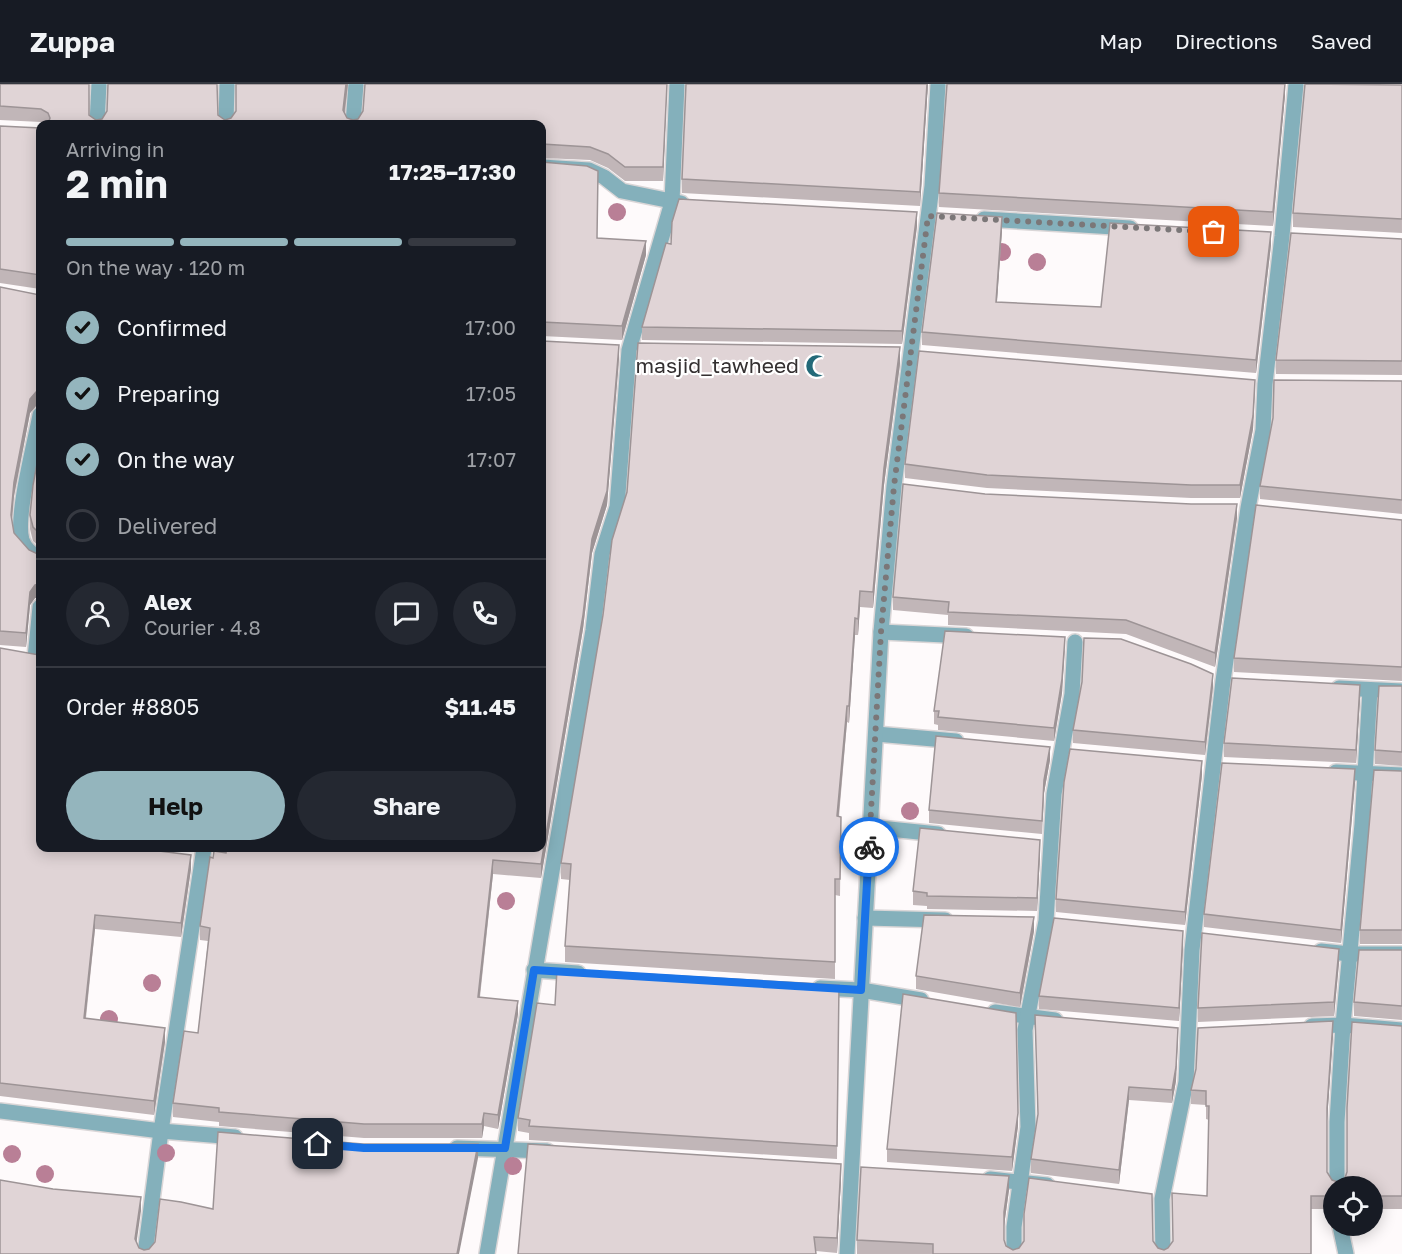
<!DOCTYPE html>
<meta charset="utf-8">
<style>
:root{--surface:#171b24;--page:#242831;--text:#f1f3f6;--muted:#9ea1a6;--line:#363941;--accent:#94b5bd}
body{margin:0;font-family:"Golos Text",sans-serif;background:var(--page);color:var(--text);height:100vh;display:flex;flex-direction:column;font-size:22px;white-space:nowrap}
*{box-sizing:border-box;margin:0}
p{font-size:20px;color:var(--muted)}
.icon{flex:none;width:33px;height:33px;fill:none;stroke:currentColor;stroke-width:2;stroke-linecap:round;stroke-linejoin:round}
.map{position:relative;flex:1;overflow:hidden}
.side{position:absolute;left:36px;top:36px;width:510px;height:732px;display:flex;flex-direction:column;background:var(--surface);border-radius:12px;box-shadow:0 3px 15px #0003}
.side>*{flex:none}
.tools{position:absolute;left:1323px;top:1092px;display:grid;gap:12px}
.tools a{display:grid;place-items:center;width:60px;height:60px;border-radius:50%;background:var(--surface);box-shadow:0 3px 15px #0003;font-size:30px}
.pin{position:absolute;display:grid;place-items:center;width:51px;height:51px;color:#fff;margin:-26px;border-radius:12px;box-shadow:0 3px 9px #0006}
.courier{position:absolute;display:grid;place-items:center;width:60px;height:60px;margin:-30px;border:4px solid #1a73e8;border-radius:50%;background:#fff;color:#222;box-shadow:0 2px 8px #0007}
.head em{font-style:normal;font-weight:700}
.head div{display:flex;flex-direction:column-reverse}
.head{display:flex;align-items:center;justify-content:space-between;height:102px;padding:0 30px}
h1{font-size:39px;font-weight:700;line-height:45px}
.bar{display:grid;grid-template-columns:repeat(4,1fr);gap:9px 6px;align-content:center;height:72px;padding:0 30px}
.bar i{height:8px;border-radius:4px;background:var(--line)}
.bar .current{background:var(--accent)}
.bar p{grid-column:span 4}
.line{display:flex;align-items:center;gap:15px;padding:0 30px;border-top:2px solid var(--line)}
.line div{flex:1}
.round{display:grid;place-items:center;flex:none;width:63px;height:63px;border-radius:32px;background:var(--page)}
ol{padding:0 30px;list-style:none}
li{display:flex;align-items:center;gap:18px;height:66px}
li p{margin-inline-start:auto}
li .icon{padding:6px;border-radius:50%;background:var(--accent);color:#111;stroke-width:4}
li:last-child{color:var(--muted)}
li i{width:33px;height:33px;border:3px solid var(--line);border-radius:50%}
.action{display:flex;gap:12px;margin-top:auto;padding:12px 30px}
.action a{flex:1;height:69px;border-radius:36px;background:var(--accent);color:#111;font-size:24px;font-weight:700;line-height:69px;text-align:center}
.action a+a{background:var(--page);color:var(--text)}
header{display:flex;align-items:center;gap:36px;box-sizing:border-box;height:84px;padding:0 30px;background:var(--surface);border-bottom:2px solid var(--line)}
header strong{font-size:28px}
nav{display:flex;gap:33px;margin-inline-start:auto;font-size:21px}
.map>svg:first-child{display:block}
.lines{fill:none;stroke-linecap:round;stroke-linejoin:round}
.minor-casing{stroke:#dad6d7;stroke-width:18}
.minor{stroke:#84b0bb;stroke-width:15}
.tree{fill:#b97f96}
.wall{fill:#c1b6b8}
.shaded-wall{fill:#9d9496}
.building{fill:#e0d4d6;stroke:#9d9496;stroke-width:1.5}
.done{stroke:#7b7778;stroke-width:6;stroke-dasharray:0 10.8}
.route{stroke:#1a73e8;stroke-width:8}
.labels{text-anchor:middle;stroke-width:4.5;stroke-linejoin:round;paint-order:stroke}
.poi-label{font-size:21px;fill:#343031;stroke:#fff;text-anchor:end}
</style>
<header>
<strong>Zuppa</strong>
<nav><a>Map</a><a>Directions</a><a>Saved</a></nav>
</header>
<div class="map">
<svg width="1402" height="1170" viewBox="0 0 1402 1170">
<rect width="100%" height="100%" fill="#fefafb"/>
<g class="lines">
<!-- minor casing -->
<g class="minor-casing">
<g id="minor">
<path d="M 97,40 L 99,0"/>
<path d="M 226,40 L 227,0"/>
<path d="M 353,40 L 356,0"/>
<path d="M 542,83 L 589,86 L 604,93 L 622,107 L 681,119"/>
<path d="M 984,135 L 1130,144"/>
<path d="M 40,331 C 35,358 15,433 22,456 C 25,465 33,471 40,475"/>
<path d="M 881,548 L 966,552"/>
<path d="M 35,574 L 40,523"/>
<path d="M 1339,604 L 1402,607"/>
<path d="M 876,650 L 956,657"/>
<path d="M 1336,688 L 1402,691"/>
<path d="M 870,743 L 938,750"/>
<path d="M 865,834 L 945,836"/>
<path d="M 1321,867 L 1350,870 L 1402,870"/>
<path d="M 534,886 L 578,889"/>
<path d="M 820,904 L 861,906 L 921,916"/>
<path d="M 995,928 L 1055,936"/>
<path d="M 1312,942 L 1343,941 L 1402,946"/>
<path d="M 0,1027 L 161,1047 L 235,1053"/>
<path d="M 457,1064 L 547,1067"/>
<path d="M 990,1095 L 1047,1101"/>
<path d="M 1337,1102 L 1337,1038 L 1343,941 L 1362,740 L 1370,606"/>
<path d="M 1340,1142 L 1346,1170"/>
<path d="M 145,1170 L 161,1047 L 204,764"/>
<path d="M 487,1170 L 593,546 L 602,470 L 617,423 L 629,266 L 672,118 L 677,0"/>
<path d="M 847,1170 L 881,548 L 894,402 L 932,102 L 938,0"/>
<path d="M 1014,1170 L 1014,1143 L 1028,1043 L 1025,946 L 1046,837 L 1054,710 L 1072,610 L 1075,558"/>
<path d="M 1163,1170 L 1162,1115 L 1186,998 L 1192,866 L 1223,597 L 1248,424 L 1263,346 L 1265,300 L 1282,152 L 1296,0"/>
</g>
</g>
<!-- minor -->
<use href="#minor" class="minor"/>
</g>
<!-- trees -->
<g class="tree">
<circle cx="617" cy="128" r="9"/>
<circle cx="1002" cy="168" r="9"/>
<circle cx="1037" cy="178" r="9"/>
<circle cx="910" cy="727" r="9"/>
<circle cx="506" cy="817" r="9"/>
<circle cx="152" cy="899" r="9"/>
<circle cx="109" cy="935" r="9"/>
<circle cx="166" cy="1069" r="9"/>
<circle cx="12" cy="1070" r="9"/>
<circle cx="513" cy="1082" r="9"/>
<circle cx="45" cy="1090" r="9"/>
</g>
<!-- wall -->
<g class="wall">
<path d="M 0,0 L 89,31 L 96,36 L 218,31 L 225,36 L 231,34 L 236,27 L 236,0 L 348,0 L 345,29 L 347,34 L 353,36 L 358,35 L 363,27 L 365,0 L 667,0 L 663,97 L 625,97 L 608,84 L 590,76 L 542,74 L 542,40 L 44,40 L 41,38 L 0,36 Z"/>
<path d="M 928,0 L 920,122 L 682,109 L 682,95 Z"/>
<path d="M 1402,1 L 1402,149 L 1293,143 L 1293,129 Z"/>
<path d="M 1285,11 L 1273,142 L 939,123 L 939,109 Z"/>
<path d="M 0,42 L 40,44 L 40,205 L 0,199 Z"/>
<path d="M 542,78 L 598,154 L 646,171 L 622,256 L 542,252 Z"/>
<path d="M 917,142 L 902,260 L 642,256 L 642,243 Z"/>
<path d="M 1002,146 L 997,218 L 1101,223 L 1271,161 L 1256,289 L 922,261 L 922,248 Z"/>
<path d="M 1402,155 L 1402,291 L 1276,290 L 1276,276 Z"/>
<path d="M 0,203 L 40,211 L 40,322 L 36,322 L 30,329 L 14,412 L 12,435 L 14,449 L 29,466 L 40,471 L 40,513 L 35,514 L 30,521 L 26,563 L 0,561 Z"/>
<path d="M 619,275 L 607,421 L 592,469 L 583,545 L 541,794 L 493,790 L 480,913 L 518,930 L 498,1045 L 484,1042 L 482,1054 L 364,1054 L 219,1042 L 219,1038 L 173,1033 L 173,1019 L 198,949 L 208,857 L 200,856 L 200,842 L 213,774 L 226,769 L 542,764 Z"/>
<path d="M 900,280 L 884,401 L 873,524 L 860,523 L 858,551 L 855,551 L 849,639 L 847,638 L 839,733 L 841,733 L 840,812 L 835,811 L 835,895 L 565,878 L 565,862 L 570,796 L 561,795 L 561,779 Z"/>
<path d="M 1402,297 L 1402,430 L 1260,415 L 1260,402 Z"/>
<path d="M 1255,309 L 1253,345 L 1240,414 L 1191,414 L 987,404 L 905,394 L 905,380 Z"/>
<path d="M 40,364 L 40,463 L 33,457 L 30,445 L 30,431 Z"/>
<path d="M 985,410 L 1237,434 L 1215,583 L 1126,550 L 948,541 L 948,531 L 893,526 L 893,513 Z"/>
<path d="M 1402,436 L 1402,597 L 1234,588 L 1234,574 Z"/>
<path d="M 0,564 L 40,764 L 191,785 L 181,853 L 95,845 L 86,934 L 165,958 L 154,1031 L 0,1012 Z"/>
<path d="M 1065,566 L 1062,609 L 1054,657 L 938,646 L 938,641 L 934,640 L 934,627 Z"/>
<path d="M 1402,602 L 1402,682 L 1375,680 L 1375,666 Z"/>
<path d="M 1213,603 L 1205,671 L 1073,659 L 1073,646 Z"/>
<path d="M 1360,614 L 1356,679 L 1224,673 L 1224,659 Z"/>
<path d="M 1050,676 L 1044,709 L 1042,750 L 929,739 L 929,726 Z"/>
<path d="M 1402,687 L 1402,860 L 1360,860 L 1360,846 Z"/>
<path d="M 1202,691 L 1185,841 L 1056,828 L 1056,815 Z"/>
<path d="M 1355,699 L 1341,859 L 1204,843 L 1204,830 Z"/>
<path d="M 1040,770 L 1037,827 L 927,825 L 927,822 L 913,821 L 913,807 Z"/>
<path d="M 1034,847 L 1020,923 L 916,905 L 916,892 Z"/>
<path d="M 1183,861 L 1179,937 L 1039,925 L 1039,912 Z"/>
<path d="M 1402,866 L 1402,936 L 1354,932 L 1354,918 Z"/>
<path d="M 1339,879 L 1334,932 L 1198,938 L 1198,924 Z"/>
<path d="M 839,901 L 837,1075 L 529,1056 L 529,1049 L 518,1047 L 518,1034 L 555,921 Z"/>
<path d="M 1402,942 L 1402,1125 L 1372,1125 L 1372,1102 L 1334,1102 L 1334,1125 L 1311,1125 L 1311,1170 L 857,1170 L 857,1156 L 1009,1106 L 1004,1142 L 1004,1156 L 1006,1162 L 1013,1166 L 1153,1157 L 1158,1164 L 1164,1166 L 1168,1164 L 1207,1112 L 1209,1036 L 1206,1035 L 1206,1021 L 1191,1020 L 1191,1006 L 1333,951 L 1327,1037 L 1327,1088 L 1332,1096 L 1338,1098 L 1345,1094 Z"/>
<path d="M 1178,957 L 1176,997 L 1172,1019 L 1129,1016 L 1119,1100 L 1031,1089 L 1031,1075 Z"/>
<path d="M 1018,1042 L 1012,1087 L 887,1078 L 887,1065 Z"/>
<path d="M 841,1095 L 837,1169 L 816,1167 L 518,1170 Z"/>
</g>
<!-- shaded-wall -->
<g class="shaded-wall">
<path d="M 346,0 L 348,0 L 343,40 L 343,26 Z"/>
<path d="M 667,0 L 663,97 L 663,83 Z"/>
<path d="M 927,0 L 928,0 L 920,122 L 920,108 Z"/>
<path d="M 1285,0 L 1285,11 L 1273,142 L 1273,128 Z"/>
<path d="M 543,59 L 543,73 L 542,74 L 542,60 Z"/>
<path d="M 917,128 L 917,142 L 902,260 L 902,247 Z"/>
<path d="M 1002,133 L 1002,146 L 996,231 L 996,218 Z"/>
<path d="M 1271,148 L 1271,161 L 1256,289 L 1256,276 Z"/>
<path d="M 646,157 L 646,171 L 622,256 L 622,242 Z"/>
<path d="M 543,237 L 543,251 L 542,252 L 542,238 Z"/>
<path d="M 619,261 L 619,275 L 607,421 L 592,469 L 583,545 L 541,794 L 541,780 Z"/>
<path d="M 900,263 L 900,280 L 884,401 L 873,524 L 873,508 L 884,384 Z"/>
<path d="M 1255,296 L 1253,345 L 1240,414 L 1240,401 Z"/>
<path d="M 36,308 L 36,322 L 30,329 L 14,412 L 11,445 L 11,431 L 14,398 L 30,315 Z"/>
<path d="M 1237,420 L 1237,434 L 1215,583 L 1215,569 Z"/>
<path d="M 40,499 L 40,513 L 35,514 L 30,521 L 26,563 L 26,549 L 30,508 L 35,501 Z"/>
<path d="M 860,507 L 860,523 L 858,551 L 858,535 Z"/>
<path d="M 855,534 L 855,551 L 849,639 L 849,622 Z"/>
<path d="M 1065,553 L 1062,609 L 1054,657 L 1054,644 Z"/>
<path d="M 1213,590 L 1213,603 L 1205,671 L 1205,658 Z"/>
<path d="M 1360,601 L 1360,614 L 1356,679 L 1356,666 Z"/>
<path d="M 847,622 L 847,638 L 837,749 L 837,732 Z"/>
<path d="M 1050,663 L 1050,676 L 1044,709 L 1042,750 L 1044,696 Z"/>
<path d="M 1202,677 L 1202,691 L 1185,841 L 1185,828 Z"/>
<path d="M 1355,685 L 1355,699 L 1341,859 L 1341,846 Z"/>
<path d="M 1040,756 L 1040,770 L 1037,827 L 1037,814 Z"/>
<path d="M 191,771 L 191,785 L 181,853 L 181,839 Z"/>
<path d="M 493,776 L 493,790 L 478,927 L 478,913 Z"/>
<path d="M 95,831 L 95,845 L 84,948 L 84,934 Z"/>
<path d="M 1034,833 L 1034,847 L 1020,923 L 1020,909 Z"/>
<path d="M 1183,847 L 1183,861 L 1179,937 L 1179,924 Z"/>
<path d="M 1339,865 L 1339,879 L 1334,932 L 1334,918 Z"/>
<path d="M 518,917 L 518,930 L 498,1045 L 498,1031 Z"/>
<path d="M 1333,937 L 1333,951 L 1327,1037 L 1327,1024 Z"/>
<path d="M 165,944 L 165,958 L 154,1031 L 154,1017 Z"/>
<path d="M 1178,944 L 1176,997 L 1172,1019 L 1172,1006 Z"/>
<path d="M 1129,1003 L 1129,1016 L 1119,1100 L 1119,1086 Z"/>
<path d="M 484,1029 L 484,1042 L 482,1054 L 482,1040 Z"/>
<path d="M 1018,1029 L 1018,1042 L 1012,1087 L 1012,1073 Z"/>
<path d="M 478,1060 L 478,1074 L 459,1170 L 457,1170 Z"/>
<path d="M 841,1080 L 841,1095 L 837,1169 L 837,1154 Z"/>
<path d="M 1009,1092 L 1009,1106 L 1004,1142 L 1004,1128 Z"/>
<path d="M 141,1113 L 141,1127 L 135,1169 L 135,1155 Z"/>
</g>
<!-- building -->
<g class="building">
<path d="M 0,0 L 89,0 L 89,31 L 96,36 L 102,35 L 107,27 L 108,0 L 217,0 L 218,31 L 225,36 L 231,34 L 236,27 L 236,0 L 346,0 L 343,26 L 347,34 L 353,36 L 358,35 L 363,27 L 365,0 L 667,0 L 663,83 L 625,83 L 608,70 L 590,63 L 542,60 L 542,40 L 47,40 L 48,40 L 50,34 L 48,29 L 41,25 L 0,22 Z"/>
<path d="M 686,0 L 927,0 L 920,108 L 682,95 Z"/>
<path d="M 947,0 L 1285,0 L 1273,128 L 939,109 Z"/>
<path d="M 1305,0 L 1402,1 L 1402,135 L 1293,129 Z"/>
<path d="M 0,42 L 40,44 L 40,191 L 0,185 Z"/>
<path d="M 542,78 L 587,82 L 598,87 L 597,154 L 646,157 L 622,242 L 542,238 Z"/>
<path d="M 679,115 L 917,128 L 902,247 L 642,243 L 666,159 L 671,160 L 672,138 Z"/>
<path d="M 937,129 L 1002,133 L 996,218 L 1101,223 L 1110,139 L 1271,148 L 1256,276 L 922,248 Z"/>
<path d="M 1291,149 L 1402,155 L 1402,277 L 1276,276 Z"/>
<path d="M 0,203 L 40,211 L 40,308 L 36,308 L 30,315 L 14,398 L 11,431 L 14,449 L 29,466 L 40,471 L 40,500 L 35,501 L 30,508 L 26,549 L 0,547 Z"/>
<path d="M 542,257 L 619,261 L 607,407 L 592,455 L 583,531 L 541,780 L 493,776 L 478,913 L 518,917 L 498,1031 L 484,1029 L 482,1040 L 364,1040 L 219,1028 L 219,1024 L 173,1019 L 184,947 L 198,949 L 210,844 L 200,842 L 210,773 L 213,774 L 214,767 L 226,769 L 227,764 L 542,764 Z"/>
<path d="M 638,259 L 900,263 L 884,384 L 873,508 L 860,507 L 858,535 L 855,534 L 849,622 L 847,622 L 837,732 L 841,733 L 840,795 L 835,795 L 835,878 L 565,862 L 571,780 L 561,779 L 603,531 L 612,456 L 627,408 Z"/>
<path d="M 919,267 L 1255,296 L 1253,332 L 1240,401 L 1191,401 L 987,391 L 905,380 Z"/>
<path d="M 1274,296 L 1402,297 L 1402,416 L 1260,402 L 1273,334 Z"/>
<path d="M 40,364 L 40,450 L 33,443 L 30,431 L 33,401 Z"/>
<path d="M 903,400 L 985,410 L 1191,420 L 1237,420 L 1215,569 L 1126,536 L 948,528 L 949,518 L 893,513 Z"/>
<path d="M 1256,421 L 1402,436 L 1402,583 L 1234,574 Z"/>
<path d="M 945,547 L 1065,553 L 1062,595 L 1054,644 L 938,633 L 939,627 L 934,627 Z"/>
<path d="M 1084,554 L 1121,555 L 1191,580 L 1213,590 L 1205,658 L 1073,646 L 1082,598 Z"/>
<path d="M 0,564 L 39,571 L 40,570 L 40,764 L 135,764 L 191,771 L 181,839 L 95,831 L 84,934 L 165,944 L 154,1017 L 0,999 Z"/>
<path d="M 1232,594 L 1360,601 L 1356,666 L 1224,659 Z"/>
<path d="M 1379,602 L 1402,602 L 1402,668 L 1375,666 Z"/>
<path d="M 936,652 L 1050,663 L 1044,696 L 1042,737 L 929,726 Z"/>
<path d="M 1070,665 L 1202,677 L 1185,828 L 1056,815 L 1064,698 Z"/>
<path d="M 1222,679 L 1355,685 L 1341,846 L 1204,830 Z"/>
<path d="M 1374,686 L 1402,687 L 1402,846 L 1360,846 Z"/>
<path d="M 920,744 L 1040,756 L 1037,814 L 927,812 L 927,809 L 913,807 Z"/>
<path d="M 924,831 L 1034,833 L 1020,909 L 916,892 Z"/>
<path d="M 1054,834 L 1183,847 L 1179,924 L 1039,912 Z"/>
<path d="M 1202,849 L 1339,865 L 1334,918 L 1198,924 Z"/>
<path d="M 1359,866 L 1402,866 L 1402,922 L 1354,918 Z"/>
<path d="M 557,885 L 839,901 L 837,1062 L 529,1042 L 530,1036 L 518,1034 L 537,919 L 555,921 Z"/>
<path d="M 903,910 L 1016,929 L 1018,1029 L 1012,1073 L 887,1065 Z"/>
<path d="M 1035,931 L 1178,944 L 1176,983 L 1172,1006 L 1129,1003 L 1119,1086 L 1031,1075 L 1038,1030 Z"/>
<path d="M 1333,937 L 1327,1024 L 1327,1088 L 1332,1096 L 1338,1098 L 1345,1094 L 1347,1088 L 1347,1024 L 1352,938 L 1402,942 L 1402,1112 L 1372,1112 L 1372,1102 L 1334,1102 L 1334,1112 L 1311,1112 L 1311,1170 L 933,1170 L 933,1160 L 857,1156 L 861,1083 L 1009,1092 L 1004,1128 L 1004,1156 L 1006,1162 L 1013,1166 L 1019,1164 L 1024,1157 L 1024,1130 L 1029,1094 L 1152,1110 L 1153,1157 L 1158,1164 L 1164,1166 L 1168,1164 L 1173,1157 L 1172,1109 L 1207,1112 L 1209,1022 L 1206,1022 L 1206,1007 L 1191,1006 L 1196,985 L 1198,944 Z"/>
<path d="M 218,1048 L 363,1060 L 478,1060 L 457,1170 L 0,1170 L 0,1096 L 53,1105 L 141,1113 L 135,1155 L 139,1164 L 144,1166 L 149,1165 L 155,1158 L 160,1115 L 181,1118 L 213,1125 Z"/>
<path d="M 528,1060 L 841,1080 L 837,1154 L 814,1153 L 816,1170 L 518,1170 Z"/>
</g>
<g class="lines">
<!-- done -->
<path class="done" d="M 869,763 L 881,548 L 894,402 L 928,132 L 1214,148"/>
<!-- route -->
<path class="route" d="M 318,1060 L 364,1064 L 505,1064 L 534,886 L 861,906 L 869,763"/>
</g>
<!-- icons -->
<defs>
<g id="mosque-bare" transform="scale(1.8)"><path d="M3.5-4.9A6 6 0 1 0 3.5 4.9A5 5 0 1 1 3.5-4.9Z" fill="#236978" stroke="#fff" stroke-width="2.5" paint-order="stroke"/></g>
</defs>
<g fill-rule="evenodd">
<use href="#mosque-bare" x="817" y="282"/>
</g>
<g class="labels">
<!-- poi labels -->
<g class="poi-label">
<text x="799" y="289">masjid_tawheed</text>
</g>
</g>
</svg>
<div class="tools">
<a><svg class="icon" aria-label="locate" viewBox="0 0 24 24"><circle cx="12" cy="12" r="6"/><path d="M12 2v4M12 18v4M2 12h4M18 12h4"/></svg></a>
</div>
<div class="pin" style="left:1214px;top:148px;background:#ea580c"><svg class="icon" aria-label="bag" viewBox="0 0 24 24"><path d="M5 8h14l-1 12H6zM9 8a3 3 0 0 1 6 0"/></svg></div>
<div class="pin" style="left:318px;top:1060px;background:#1f2937"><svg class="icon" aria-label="home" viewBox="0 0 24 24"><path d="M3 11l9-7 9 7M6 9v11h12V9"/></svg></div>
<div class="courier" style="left:869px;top:763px"><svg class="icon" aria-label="bike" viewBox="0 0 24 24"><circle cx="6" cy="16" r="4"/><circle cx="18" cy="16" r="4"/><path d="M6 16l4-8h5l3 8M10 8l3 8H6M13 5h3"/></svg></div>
<section class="side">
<div class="head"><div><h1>2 min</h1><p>Arriving in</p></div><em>17:25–17:30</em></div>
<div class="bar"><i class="current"></i><i class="current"></i><i class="current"></i><i></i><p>On the way · 120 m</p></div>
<ol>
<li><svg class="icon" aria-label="check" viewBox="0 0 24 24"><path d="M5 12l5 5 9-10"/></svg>Confirmed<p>17:00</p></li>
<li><svg class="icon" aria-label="check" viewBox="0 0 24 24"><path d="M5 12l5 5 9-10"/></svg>Preparing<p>17:05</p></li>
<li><svg class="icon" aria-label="check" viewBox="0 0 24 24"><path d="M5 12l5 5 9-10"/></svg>On the way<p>17:07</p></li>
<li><i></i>Delivered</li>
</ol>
<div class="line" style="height:108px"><a class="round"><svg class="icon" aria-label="person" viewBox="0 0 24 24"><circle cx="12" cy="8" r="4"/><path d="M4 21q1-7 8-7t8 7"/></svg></a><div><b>Alex</b><p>Courier · 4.8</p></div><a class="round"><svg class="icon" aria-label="chat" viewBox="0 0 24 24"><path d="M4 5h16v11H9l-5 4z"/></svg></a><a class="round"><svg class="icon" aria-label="phone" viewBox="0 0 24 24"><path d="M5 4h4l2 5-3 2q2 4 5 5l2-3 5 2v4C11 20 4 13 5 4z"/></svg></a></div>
<div class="line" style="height:78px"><div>Order #8805</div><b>$11.45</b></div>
<div class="action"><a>Help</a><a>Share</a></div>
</section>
</div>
